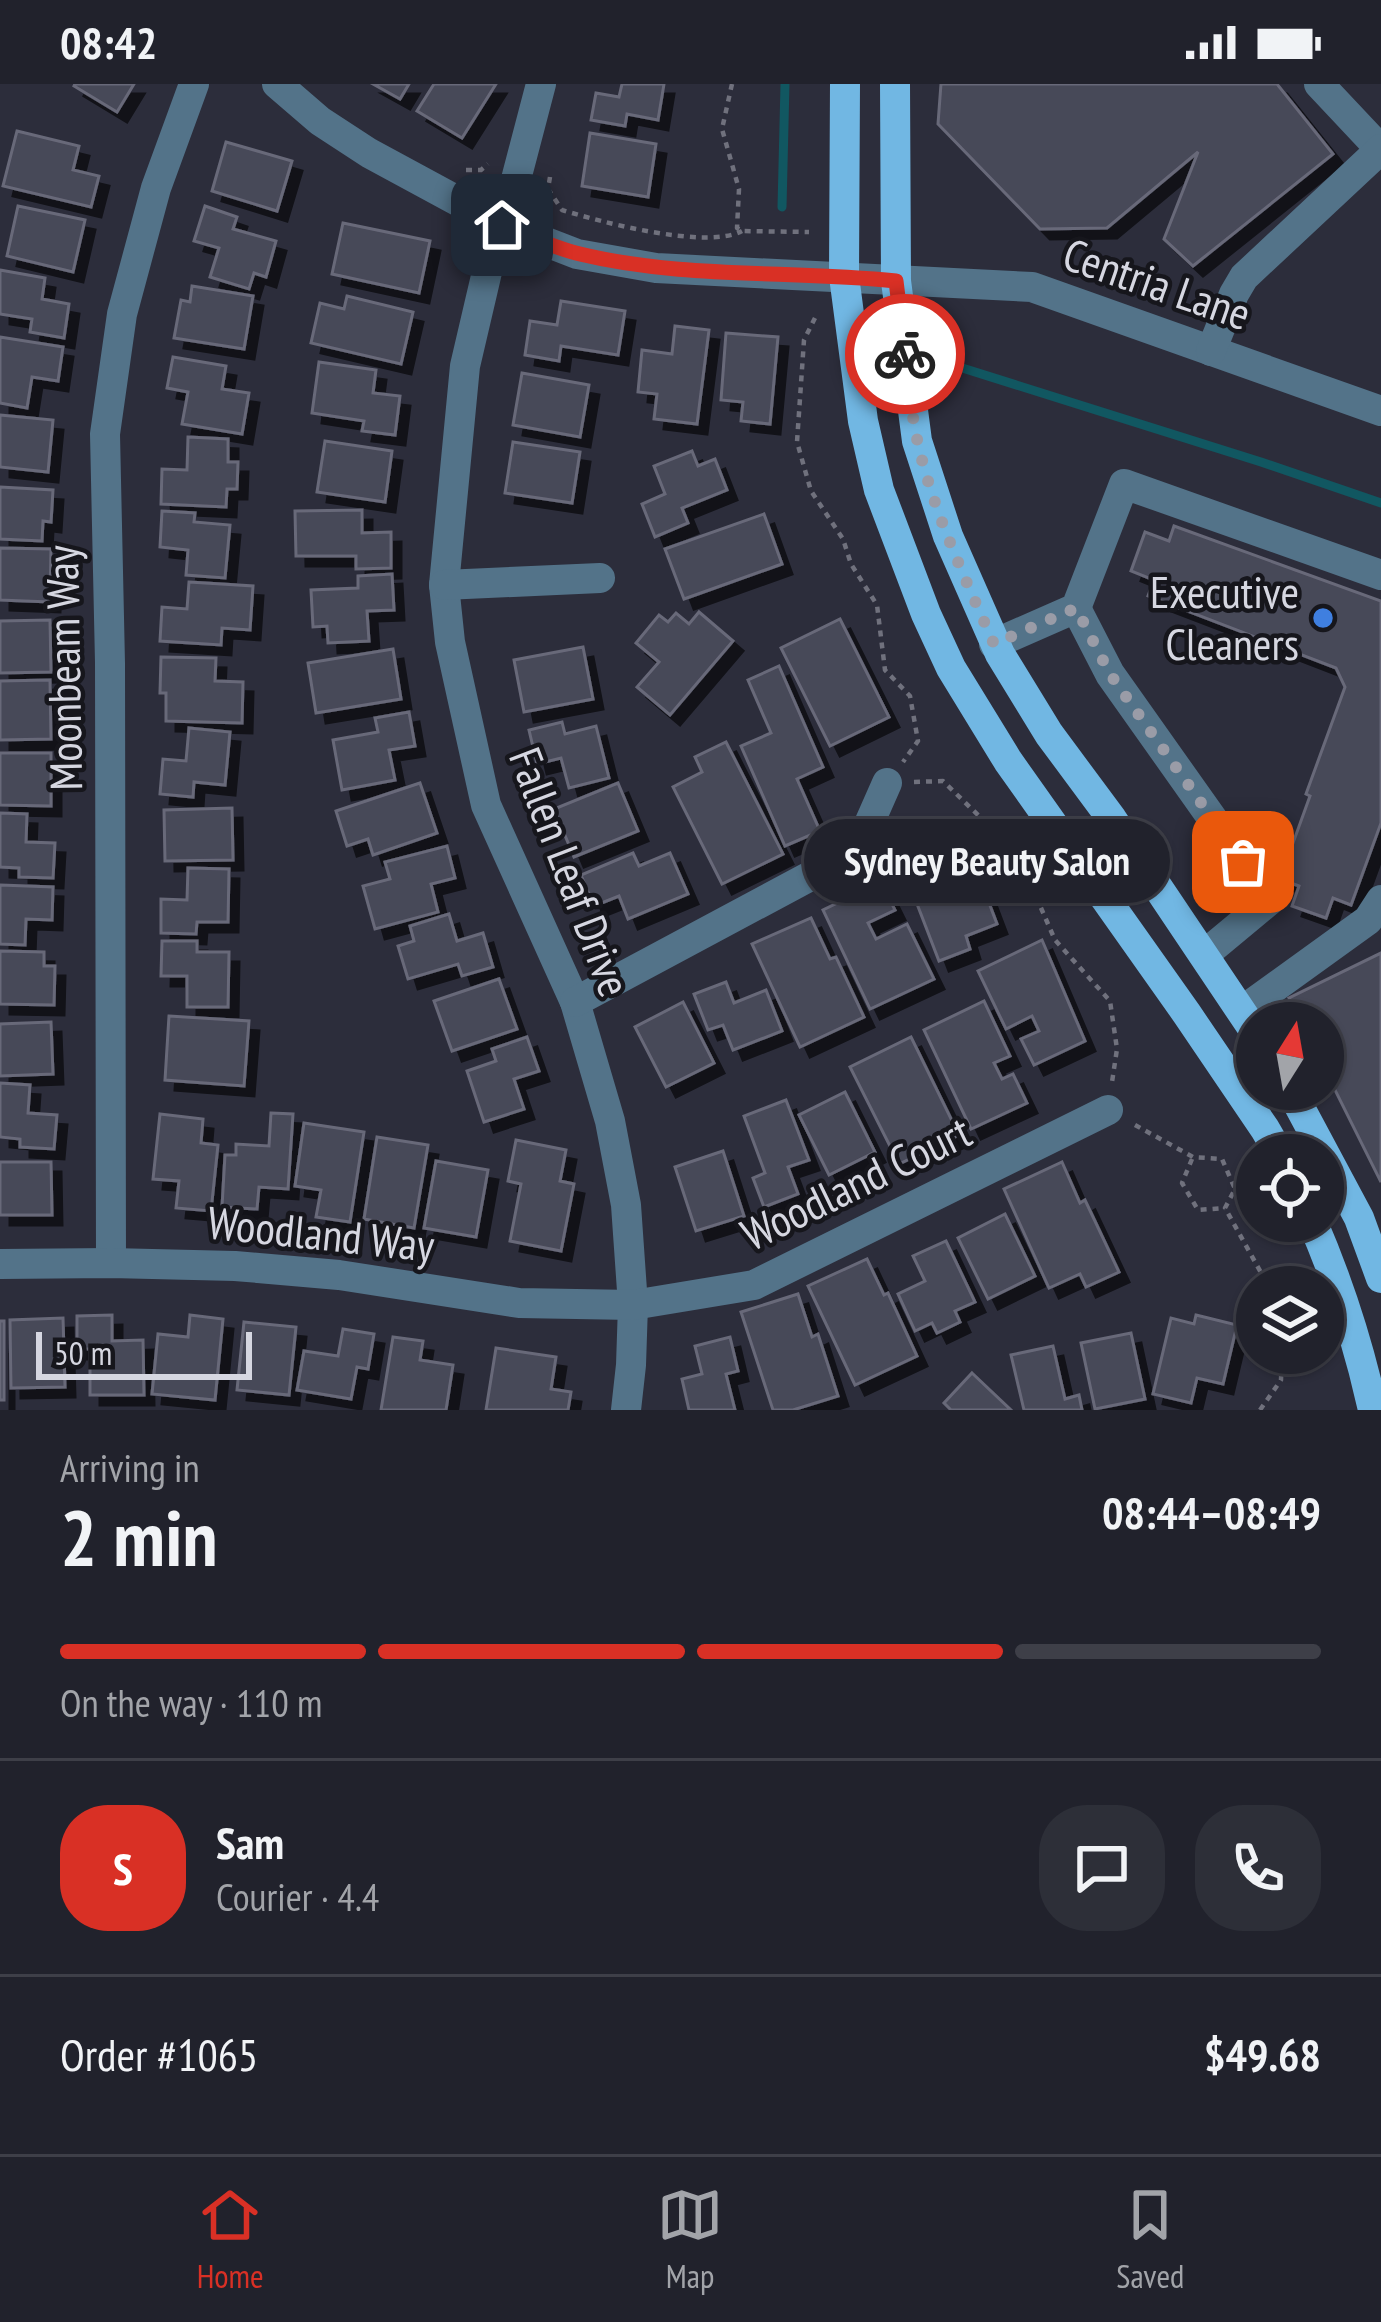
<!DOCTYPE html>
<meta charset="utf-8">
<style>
:root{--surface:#21222c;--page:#2d2f38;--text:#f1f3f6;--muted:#a2a4a9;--line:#3e3f48;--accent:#d93025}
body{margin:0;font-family:"PT Sans Narrow",sans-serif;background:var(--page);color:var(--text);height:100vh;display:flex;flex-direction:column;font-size:45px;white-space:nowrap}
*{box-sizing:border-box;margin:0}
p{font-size:39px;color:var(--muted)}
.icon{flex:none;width:66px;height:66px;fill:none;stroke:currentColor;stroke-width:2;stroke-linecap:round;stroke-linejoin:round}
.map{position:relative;height:1326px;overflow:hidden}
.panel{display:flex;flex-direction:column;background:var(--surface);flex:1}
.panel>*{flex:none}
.needle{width:78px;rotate:11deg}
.buttons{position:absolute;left:1236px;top:918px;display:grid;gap:24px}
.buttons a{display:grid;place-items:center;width:108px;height:108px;border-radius:50%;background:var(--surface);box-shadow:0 3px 9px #0004,0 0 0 3px var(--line);font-size:60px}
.scale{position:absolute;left:36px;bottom:30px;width:216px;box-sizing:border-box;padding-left:12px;border:6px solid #d6d7e1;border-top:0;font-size:33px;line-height:42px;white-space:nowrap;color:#d6d7e1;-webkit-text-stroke:9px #16161c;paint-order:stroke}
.pin{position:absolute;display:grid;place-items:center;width:102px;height:102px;color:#fff;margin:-51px;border-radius:24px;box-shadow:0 6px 18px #0006}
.courier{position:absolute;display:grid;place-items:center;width:120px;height:120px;margin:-60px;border:9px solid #d93025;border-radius:50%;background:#fff;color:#222;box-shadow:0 3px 15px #0007}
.bubble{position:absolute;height:84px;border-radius:42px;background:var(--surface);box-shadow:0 3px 9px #0004,0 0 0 3px var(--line);font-size:39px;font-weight:700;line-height:84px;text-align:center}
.overview em{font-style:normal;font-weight:700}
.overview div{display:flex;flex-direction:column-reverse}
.overview{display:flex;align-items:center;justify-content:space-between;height:204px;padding:0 60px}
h1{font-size:78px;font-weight:700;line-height:90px}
.bar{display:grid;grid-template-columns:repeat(4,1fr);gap:18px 12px;align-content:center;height:144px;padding:0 60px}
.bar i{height:15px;border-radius:9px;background:var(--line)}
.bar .active{background:var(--accent)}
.bar p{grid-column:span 4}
.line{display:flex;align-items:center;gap:30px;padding:0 60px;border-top:3px solid var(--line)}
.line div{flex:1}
.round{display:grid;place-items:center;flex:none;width:126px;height:126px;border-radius:48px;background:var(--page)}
.status{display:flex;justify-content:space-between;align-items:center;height:84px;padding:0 60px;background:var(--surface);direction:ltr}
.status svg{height:33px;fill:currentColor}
.tab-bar{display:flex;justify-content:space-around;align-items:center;height:168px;border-top:3px solid var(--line);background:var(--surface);font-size:33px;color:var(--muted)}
.tab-bar a{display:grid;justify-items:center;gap:6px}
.tab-bar .active{color:var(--accent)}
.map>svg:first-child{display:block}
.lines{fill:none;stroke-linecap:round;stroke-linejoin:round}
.stream{stroke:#115761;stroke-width:9}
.building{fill:#474858;stroke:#686979;stroke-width:3;filter:url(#shadow)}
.path{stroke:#70717d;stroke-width:4.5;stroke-dasharray:6 6;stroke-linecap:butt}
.minor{stroke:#537389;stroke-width:30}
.major{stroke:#71b7e3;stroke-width:30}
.done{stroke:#9a9ca7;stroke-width:12;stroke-dasharray:0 21.6}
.route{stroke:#d93025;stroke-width:15}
.shop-dot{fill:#3f7fe0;stroke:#16161c;stroke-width:4.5}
.labels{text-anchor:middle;stroke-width:9;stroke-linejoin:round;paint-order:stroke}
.street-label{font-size:45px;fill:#d6d7e1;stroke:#16161c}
.poi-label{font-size:45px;fill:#d6d7e1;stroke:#16161c;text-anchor:end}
</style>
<div class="status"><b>08:42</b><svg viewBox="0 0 49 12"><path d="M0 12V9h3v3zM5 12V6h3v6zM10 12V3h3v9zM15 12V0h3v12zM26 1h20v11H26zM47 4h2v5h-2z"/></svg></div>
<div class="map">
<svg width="1381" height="1326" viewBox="0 0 1381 1326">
<defs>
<filter id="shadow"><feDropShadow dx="10" dy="10" stdDeviation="0" flood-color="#0009"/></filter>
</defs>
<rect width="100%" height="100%" fill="#2c2d3b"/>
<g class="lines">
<!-- stream -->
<g class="stream">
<path d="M 782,123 L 785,0"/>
<path d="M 956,282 L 1261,378 L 1381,419"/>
</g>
</g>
<!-- building -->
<g class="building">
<path d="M 75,0 L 134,0 L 117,28 L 74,2 Z"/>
<path d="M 373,0 L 409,0 L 400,15 Z"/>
<path d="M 434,0 L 496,0 L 462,54 L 417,27 Z"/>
<path d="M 622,0 L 664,0 L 658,36 L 627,30 L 625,42 L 591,36 L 596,9 L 619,13 Z"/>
<path d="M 941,0 L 1277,0 L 1333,70 L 1193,182 L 1164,155 L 1198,68 L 1107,144 L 1040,145 L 938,40 Z"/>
<path d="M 17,47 L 79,62 L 73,86 L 99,92 L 91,123 L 3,102 Z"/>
<path d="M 590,49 L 656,60 L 648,113 L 582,102 Z"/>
<path d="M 226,58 L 292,77 L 277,127 L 212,107 Z"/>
<path d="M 18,122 L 85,136 L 73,188 L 7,172 Z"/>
<path d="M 205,122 L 237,133 L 233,145 L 276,157 L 266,193 L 254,189 L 249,205 L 210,193 L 219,164 L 194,157 Z"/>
<path d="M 343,139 L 430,157 L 419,209 L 332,190 Z"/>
<path d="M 0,186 L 45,194 L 42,215 L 69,220 L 64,254 L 30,248 L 32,235 L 0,230 Z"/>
<path d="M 192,202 L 253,212 L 244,265 L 174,254 L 181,216 L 190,218 Z"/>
<path d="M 347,212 L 413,228 L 401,280 L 311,259 L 320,219 L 344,225 Z"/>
<path d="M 561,217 L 625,227 L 618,271 L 561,262 L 559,277 L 525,271 L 530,237 L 557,241 Z"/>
<path d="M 675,242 L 709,246 L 697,340 L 654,335 L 657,310 L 638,308 L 642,266 L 672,270 Z"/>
<path d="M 726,249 L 778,253 L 770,340 L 741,337 L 743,318 L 721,316 Z"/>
<path d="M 0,253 L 63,263 L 58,297 L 32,293 L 27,324 L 0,319 Z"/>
<path d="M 173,273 L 226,282 L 222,305 L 249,309 L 242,350 L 182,340 L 188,308 L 167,304 Z"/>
<path d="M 319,278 L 376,286 L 373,309 L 400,312 L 395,351 L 362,347 L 364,337 L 312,329 Z"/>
<path d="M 522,289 L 589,301 L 580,353 L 513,341 Z"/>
<path d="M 0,331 L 53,336 L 48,388 L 0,383 Z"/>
<path d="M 188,353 L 228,355 L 228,378 L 238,378 L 237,405 L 227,405 L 226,423 L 161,420 L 162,385 L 187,386 Z"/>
<path d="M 325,357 L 392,367 L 385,418 L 317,408 Z"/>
<path d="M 513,358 L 580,368 L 572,419 L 505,409 Z"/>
<path d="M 692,367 L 698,382 L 715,375 L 727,406 L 682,424 L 688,439 L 655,453 L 642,420 L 665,410 L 654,382 Z"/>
<path d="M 0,403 L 53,406 L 51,438 L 43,437 L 42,457 L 0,455 Z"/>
<path d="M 362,426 L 362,449 L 391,448 L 391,484 L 356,485 L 356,472 L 296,472 L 295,427 Z"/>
<path d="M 162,427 L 195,429 L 194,438 L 230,441 L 225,494 L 186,491 L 188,466 L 160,463 Z"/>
<path d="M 764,430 L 782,480 L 684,515 L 665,465 Z"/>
<path d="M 1174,442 L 1381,517 L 1381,739 L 1351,821 L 1333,814 L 1326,834 L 1292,822 L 1299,802 L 1280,795 L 1310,712 L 1306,710 L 1345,603 L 1336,584 L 1148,512 L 1154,496 L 1131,487 L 1145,448 L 1169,457 Z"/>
<path d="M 0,464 L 51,465 L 50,518 L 0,516 Z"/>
<path d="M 392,490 L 394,526 L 367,527 L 369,557 L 328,559 L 327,542 L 313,543 L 311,506 L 358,504 L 358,492 Z"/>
<path d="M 189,498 L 253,502 L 250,546 L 222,544 L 221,561 L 160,557 L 162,523 L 187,525 Z"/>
<path d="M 699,528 L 733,557 L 670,631 L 637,603 L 659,578 L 636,559 L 659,531 L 668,538 L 676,529 L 689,540 Z"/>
<path d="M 840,535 L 889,633 L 830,662 L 781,564 Z"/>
<path d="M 50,536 L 51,588 L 0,589 L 0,537 Z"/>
<path d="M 583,563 L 593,615 L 524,628 L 514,576 Z"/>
<path d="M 393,565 L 401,615 L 316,629 L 308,579 Z"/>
<path d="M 161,573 L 216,574 L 215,597 L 243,598 L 242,639 L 166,637 L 166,609 L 160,609 Z"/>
<path d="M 779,582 L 823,683 L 797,695 L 820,747 L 785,762 L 741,662 L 771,649 L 748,596 Z"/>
<path d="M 50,596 L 51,655 L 0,656 L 0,597 Z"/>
<path d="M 409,628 L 415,662 L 389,666 L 395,696 L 342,706 L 333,656 L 378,648 L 375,634 Z"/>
<path d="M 562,638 L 565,650 L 596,642 L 609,694 L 569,704 L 561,674 L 537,680 L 529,646 Z"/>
<path d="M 189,644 L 230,648 L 225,701 L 194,698 L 193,713 L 160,710 L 163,675 L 186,677 Z"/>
<path d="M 726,658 L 783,770 L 722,800 L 673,703 L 702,688 L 695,673 Z"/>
<path d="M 0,669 L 51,669 L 51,722 L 0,721 Z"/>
<path d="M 420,699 L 437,749 L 373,771 L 368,755 L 347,762 L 336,727 Z"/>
<path d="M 618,699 L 638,747 L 574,773 L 554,725 Z"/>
<path d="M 232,724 L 233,776 L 165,777 L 164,726 Z"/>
<path d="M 0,729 L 27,730 L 26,758 L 55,759 L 53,794 L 19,793 L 19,784 L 0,783 Z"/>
<path d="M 951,740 L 969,784 L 975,782 L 997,840 L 966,852 L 970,865 L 939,877 L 899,773 L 927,762 L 923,751 Z"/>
<path d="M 447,762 L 455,794 L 431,800 L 438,828 L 375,845 L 363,802 L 390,795 L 385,778 Z"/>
<path d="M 633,769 L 639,782 L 670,769 L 688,810 L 628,835 L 619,812 L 594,822 L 581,791 Z"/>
<path d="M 188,784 L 229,785 L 228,838 L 197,838 L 196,850 L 161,849 L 161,815 L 187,816 Z"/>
<path d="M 881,798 L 895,826 L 868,839 L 876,855 L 907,840 L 934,895 L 870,925 L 823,826 Z"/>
<path d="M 0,801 L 53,803 L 52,836 L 26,835 L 25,861 L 0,860 Z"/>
<path d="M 449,830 L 457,857 L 483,849 L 493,883 L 462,892 L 458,880 L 408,895 L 398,862 L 414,857 L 410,842 Z"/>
<path d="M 811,834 L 830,875 L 836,873 L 864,933 L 800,963 L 752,860 Z"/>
<path d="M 1042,856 L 1085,957 L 1034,981 L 1021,955 L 1039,947 L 1032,932 L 1006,945 L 978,887 Z"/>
<path d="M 162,857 L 197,857 L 197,868 L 229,868 L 228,923 L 187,923 L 187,892 L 161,892 Z"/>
<path d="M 0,867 L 44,868 L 44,882 L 55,882 L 54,921 L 0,920 Z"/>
<path d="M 1381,869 L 1381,1098 L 1323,982 L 1323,939 L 1302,939 L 1289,914 Z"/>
<path d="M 499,895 L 517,945 L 452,967 L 434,917 Z"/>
<path d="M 726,898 L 734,919 L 766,906 L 782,947 L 733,966 L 723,941 L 708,946 L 694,910 Z"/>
<path d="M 984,917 L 1010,972 L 994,979 L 1002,995 L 1013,990 L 1027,1019 L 971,1045 L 924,946 Z"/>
<path d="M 683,918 L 714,979 L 666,1003 L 635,943 Z"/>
<path d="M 169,932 L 249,937 L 244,1002 L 165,996 Z"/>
<path d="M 51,938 L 53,990 L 0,992 L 0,940 Z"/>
<path d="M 527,953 L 539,987 L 514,995 L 524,1025 L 484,1038 L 467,987 L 496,977 L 492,965 Z"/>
<path d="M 911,953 L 959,1051 L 899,1080 L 850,983 Z"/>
<path d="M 0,999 L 30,1001 L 28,1029 L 57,1031 L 54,1065 L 20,1063 L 20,1055 L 0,1053 Z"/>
<path d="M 845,1008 L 875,1068 L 829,1091 L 799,1031 Z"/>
<path d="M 786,1016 L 809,1076 L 788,1083 L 798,1110 L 764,1123 L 753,1094 L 765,1089 L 744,1032 Z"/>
<path d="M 271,1029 L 293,1030 L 288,1105 L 259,1103 L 257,1125 L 222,1123 L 225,1071 L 236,1071 L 236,1060 L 269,1062 Z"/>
<path d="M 160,1030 L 203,1035 L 201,1059 L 218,1061 L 211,1127 L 176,1124 L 179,1097 L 153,1095 Z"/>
<path d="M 304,1039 L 364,1048 L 350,1138 L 316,1133 L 321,1106 L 295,1102 Z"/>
<path d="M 377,1053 L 428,1061 L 414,1144 L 364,1135 Z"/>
<path d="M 516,1056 L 566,1066 L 560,1097 L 574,1100 L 561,1167 L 510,1157 L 521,1100 L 508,1097 Z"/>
<path d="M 723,1067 L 744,1132 L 696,1147 L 675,1083 Z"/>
<path d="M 436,1077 L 488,1086 L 476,1153 L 424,1144 Z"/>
<path d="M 0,1078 L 51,1078 L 52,1131 L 0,1131 Z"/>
<path d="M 1062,1078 L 1080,1119 L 1085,1116 L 1119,1188 L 1086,1203 L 1080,1190 L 1049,1204 L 1004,1105 Z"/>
<path d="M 1005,1130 L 1035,1192 L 988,1215 L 958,1154 Z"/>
<path d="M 946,1157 L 975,1218 L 955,1227 L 960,1238 L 937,1249 L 932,1239 L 915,1247 L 898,1210 L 925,1197 L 913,1172 Z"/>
<path d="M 867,1175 L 884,1211 L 888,1209 L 917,1272 L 855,1301 L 808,1202 Z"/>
<path d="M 798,1210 L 812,1253 L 818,1250 L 838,1312 L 793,1326 L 773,1326 L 741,1228 Z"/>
<path d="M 112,1231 L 112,1257 L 143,1256 L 144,1311 L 90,1311 L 90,1265 L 77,1265 L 77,1232 Z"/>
<path d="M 190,1231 L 223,1235 L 215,1316 L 152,1310 L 158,1250 L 188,1253 Z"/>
<path d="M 1196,1231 L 1237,1241 L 1223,1300 L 1197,1294 L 1191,1319 L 1153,1310 L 1171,1234 L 1194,1240 Z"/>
<path d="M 63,1234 L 65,1303 L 11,1304 L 10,1236 Z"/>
<rect x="0" y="1237" width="4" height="79"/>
<path d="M 244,1238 L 296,1243 L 289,1311 L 237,1306 Z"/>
<path d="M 343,1245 L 374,1250 L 368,1285 L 357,1283 L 351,1315 L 297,1306 L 304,1267 L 338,1272 Z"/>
<path d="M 1131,1249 L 1145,1315 L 1095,1325 L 1081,1259 Z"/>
<path d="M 393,1253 L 423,1257 L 420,1276 L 453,1281 L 446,1326 L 381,1326 Z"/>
<path d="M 730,1253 L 738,1287 L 726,1290 L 735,1326 L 689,1326 L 682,1295 L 702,1290 L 695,1262 Z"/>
<path d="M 1053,1262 L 1065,1315 L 1079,1311 L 1082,1326 L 1024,1326 L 1011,1271 Z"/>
<path d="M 496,1264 L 556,1273 L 551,1305 L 571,1308 L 568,1326 L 486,1326 Z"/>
<path d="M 972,1289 L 1011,1326 L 951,1326 L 944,1319 Z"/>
</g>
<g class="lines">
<!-- path -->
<g class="path">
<path d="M 732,0 L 722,45 L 739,105 L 737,144 L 742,147 L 809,148"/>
<path d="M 466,86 L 481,86 L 488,80"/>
<path d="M 550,93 L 548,105 L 562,126 C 601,138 706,166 742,147"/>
<path d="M 815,234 L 804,256 L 797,358 L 811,407 L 843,455 L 851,480 L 877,521 L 885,586 L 910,612 L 918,657 L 903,678"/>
<path d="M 914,698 L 943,697 L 1017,769 L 1055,856 L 1110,917 L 1117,965 L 1112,998"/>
<path d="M 1135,1041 L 1193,1073 L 1222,1075 L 1235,1105 L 1225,1124 L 1269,1203"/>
<path d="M 1192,1075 L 1182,1099 L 1198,1126 L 1225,1124"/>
<path d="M 1260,1326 L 1281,1296 L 1282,1269"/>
</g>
<!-- minor -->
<g class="minor">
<path d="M 277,0 L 320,37 L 369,69 L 502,141 L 577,170 L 656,184 L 1032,203 L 1381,327"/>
<path d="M 541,0 L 514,103 L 490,175 L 465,282 L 444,501 L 450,558 L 486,721 L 575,918 L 610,1037 L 626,1121 L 633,1221 L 631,1281 L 626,1326"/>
<path d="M 1319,0 L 1381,66"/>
<path d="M 1211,267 L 1234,210 L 1244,193 L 1381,65"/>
<path d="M 444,501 L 600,494"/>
<path d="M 1076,524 L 1110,590 L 1270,816 L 1205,870"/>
<path d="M 994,560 L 1076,524 L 1124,400 L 1381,491"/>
<path d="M 575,918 L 857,767 L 887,699"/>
<path d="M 1242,927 L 1368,836 L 1381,816"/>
<path d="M 111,1179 L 110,579 L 105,350 L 122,230 L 156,104 L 194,0"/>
<path d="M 0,1180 L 111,1179 L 235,1182 L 339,1191 L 519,1219 L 633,1221 L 754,1201 L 1108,1026"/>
</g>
<!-- major -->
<g class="major">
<path d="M 845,0 L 844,192 L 863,337 L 879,406 L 926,530 L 951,584 L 1008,677 L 1187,930 L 1265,1045 L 1280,1071"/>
<path d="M 895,0 L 896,197 L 917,357 L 948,452 L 1000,570 L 1049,650 L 1112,735 L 1257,951"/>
<path d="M 1290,1005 L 1359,1134 L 1381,1194"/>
<path d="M 1312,1137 C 1338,1197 1359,1262 1373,1326"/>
</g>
</g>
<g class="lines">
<!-- done -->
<path class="done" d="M 905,270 C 909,298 911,327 917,355 C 932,425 965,494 994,560 L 1076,524 L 1110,590 L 1243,778"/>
<!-- route -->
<path class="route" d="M 502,141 C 527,151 554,164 580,170 C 683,195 791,186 896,197 L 905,270"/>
</g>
<!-- markers -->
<circle class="shop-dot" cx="1323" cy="534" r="12"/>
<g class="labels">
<!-- street labels -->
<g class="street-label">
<text transform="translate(1157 200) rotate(19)" y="16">Centria Lane</text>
<text transform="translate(64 584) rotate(-91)" y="16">Moonbeam Way</text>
<text transform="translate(570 788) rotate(69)" y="16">Fallen Leaf Drive</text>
<text transform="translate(856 1099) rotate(-26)" y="16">Woodland Court</text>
<text transform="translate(321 1150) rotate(6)" y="16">Woodland Way</text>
</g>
<!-- poi labels -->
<g class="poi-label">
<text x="1299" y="524">Executive<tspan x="1299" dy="52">Cleaners</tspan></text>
</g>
</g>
</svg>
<div class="buttons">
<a><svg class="needle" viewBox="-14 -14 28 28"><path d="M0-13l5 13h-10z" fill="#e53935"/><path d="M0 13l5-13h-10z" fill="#a2a4a9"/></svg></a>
<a><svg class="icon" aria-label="locate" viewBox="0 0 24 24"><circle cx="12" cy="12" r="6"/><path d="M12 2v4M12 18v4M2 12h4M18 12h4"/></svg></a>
<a><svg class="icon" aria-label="layers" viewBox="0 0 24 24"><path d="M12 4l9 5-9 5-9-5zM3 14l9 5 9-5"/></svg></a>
</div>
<div class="scale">50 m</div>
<div class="pin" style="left:1243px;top:778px;background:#ea580c"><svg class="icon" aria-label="bag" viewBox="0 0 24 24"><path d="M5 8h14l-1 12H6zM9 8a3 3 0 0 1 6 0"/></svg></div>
<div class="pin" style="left:502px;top:141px;background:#1f2937"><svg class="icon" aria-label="home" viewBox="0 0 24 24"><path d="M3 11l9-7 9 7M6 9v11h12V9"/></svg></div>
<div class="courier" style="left:905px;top:270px"><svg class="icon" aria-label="bike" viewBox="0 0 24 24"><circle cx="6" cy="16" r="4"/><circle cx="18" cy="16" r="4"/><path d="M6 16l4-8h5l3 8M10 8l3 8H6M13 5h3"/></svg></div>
<div class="bubble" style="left:804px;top:735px;width:366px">Sydney Beauty Salon</div>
</div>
<section class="panel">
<div class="overview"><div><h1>2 min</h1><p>Arriving in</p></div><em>08:44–08:49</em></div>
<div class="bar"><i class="active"></i><i class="active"></i><i class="active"></i><i></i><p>On the way · 110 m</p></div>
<div class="line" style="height:216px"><b class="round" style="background:var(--accent);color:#fff">S</b><div><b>Sam</b><p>Courier · 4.4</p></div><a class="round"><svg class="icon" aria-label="chat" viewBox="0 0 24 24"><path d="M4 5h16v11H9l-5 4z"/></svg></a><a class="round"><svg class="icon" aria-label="phone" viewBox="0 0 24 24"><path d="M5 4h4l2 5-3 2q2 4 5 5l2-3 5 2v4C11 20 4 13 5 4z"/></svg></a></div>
<div class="line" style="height:156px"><div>Order #1065</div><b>$49.68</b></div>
</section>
<nav class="tab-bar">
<a class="active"><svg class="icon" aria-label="home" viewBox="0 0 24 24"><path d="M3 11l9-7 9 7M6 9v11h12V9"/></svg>Home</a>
<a><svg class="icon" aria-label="map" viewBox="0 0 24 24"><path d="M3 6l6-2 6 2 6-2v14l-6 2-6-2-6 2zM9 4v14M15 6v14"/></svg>Map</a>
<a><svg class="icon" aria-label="saved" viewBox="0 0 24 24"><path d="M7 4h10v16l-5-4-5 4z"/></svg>Saved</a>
</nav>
